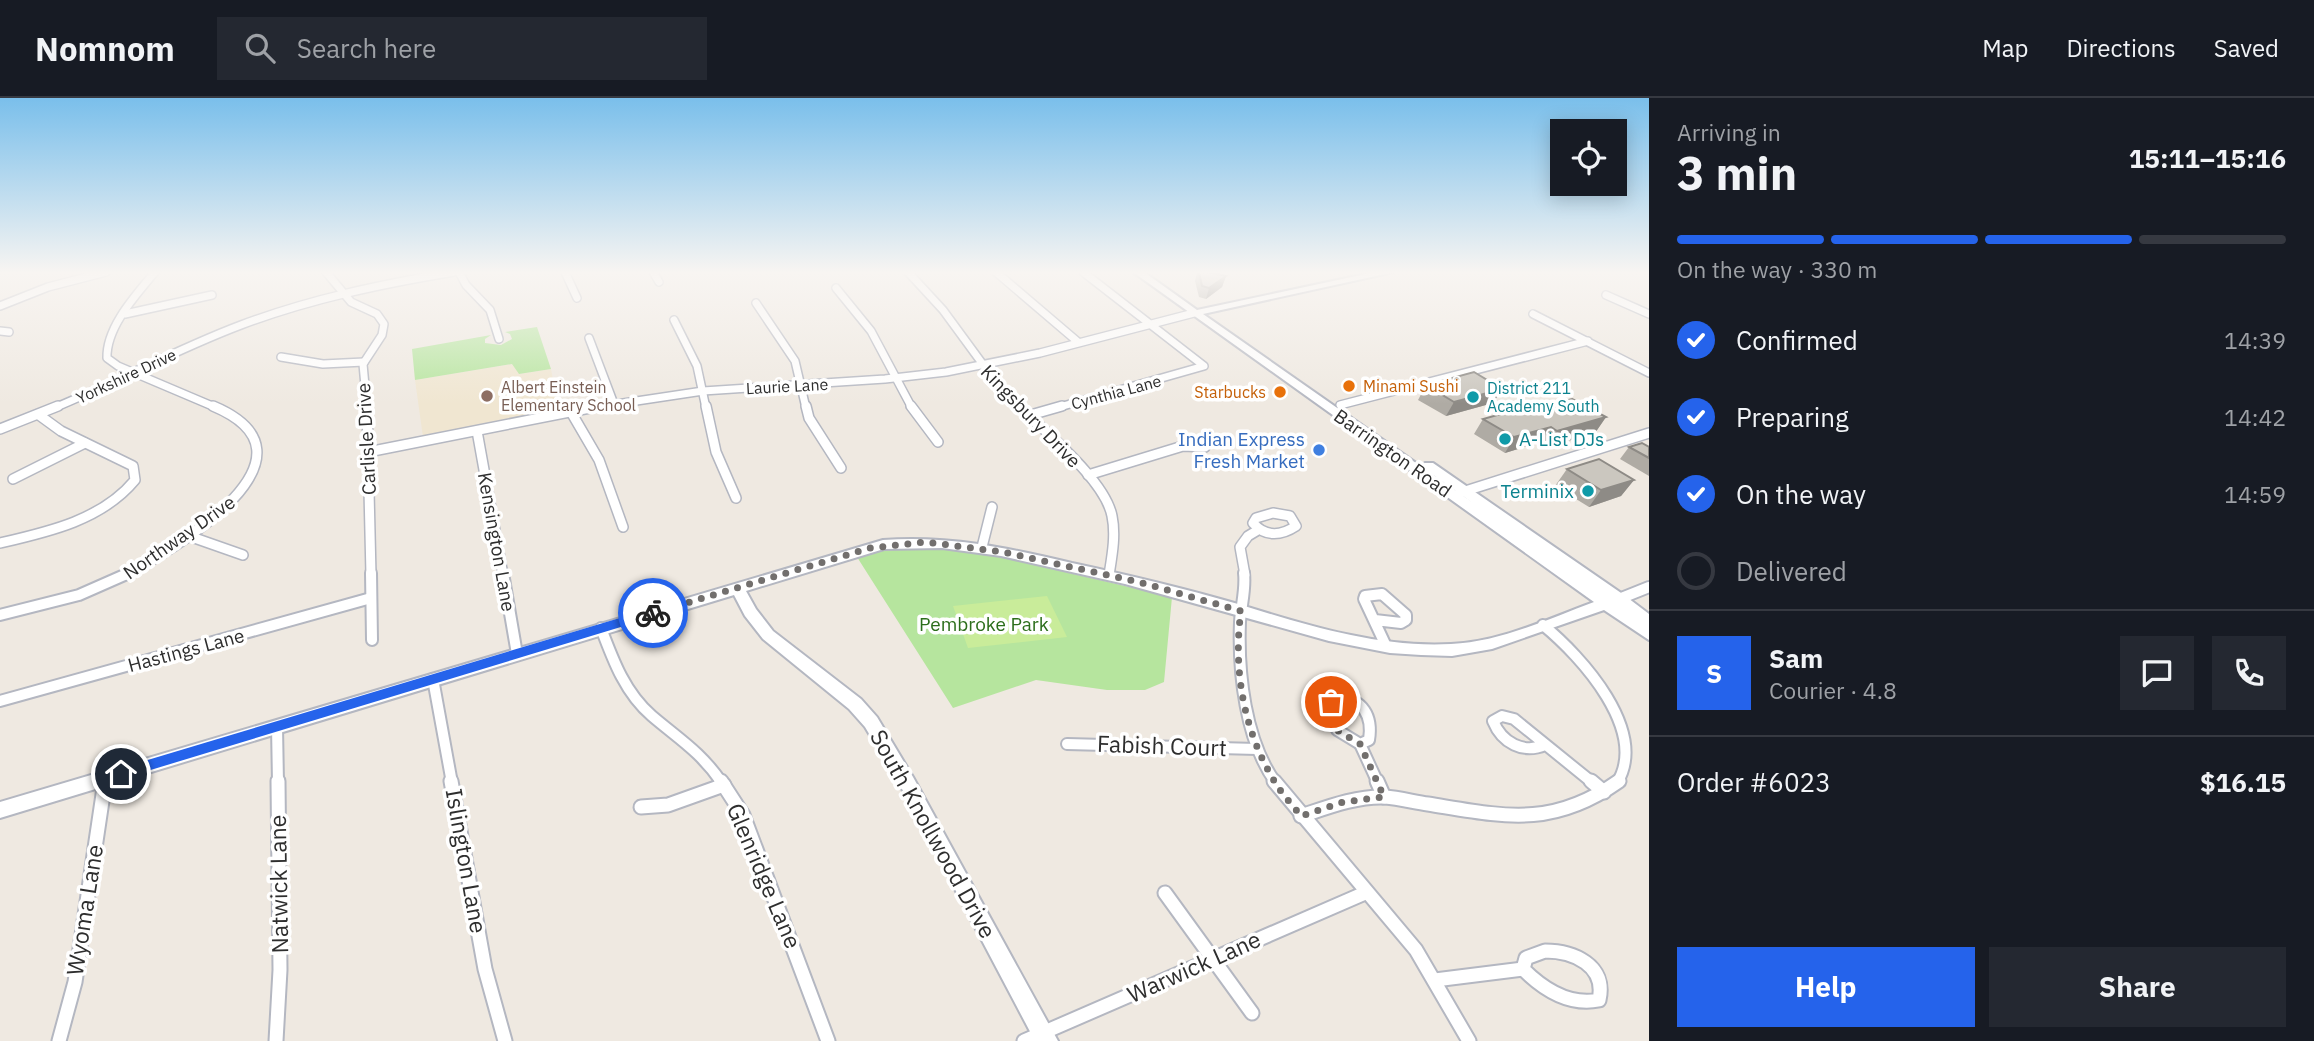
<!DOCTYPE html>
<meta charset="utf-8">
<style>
:root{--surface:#171b24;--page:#242831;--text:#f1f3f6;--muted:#9ea1a6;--line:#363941;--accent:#2563eb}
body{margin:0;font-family:"IBM Plex Sans",sans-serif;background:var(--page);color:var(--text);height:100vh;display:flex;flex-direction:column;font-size:26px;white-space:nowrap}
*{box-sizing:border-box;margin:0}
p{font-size:23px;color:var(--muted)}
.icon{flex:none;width:38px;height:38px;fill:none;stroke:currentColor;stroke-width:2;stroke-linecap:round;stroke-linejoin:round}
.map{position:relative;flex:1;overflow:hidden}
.sheet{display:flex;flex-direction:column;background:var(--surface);width:665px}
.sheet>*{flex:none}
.controls{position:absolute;left:1550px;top:21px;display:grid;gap:14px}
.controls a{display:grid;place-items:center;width:77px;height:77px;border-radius:0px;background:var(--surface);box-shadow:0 4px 18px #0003;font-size:35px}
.pin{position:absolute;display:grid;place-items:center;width:60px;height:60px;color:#fff;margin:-30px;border:4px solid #fff;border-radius:50%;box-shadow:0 2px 7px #0007}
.courier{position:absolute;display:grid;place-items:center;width:70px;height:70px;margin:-35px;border:5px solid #2563eb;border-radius:50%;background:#fff;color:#222;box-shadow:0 2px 9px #0007}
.headline em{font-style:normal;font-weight:700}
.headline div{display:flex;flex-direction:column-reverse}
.headline{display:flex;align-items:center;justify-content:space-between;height:119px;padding:0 28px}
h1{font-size:46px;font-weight:700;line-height:52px}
.bar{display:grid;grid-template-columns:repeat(4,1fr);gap:10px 7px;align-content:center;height:84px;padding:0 28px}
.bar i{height:9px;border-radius:5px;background:var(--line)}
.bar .active{background:var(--accent)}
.bar p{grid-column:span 4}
.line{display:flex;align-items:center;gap:18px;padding:0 28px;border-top:2px solid var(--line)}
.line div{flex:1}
.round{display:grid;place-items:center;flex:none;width:74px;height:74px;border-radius:0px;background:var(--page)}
ol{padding:0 28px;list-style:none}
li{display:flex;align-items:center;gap:21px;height:77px}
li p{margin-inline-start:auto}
li .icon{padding:7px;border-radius:50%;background:var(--accent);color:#fff;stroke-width:4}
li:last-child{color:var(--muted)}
li i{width:38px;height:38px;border:4px solid var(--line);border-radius:50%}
.cta{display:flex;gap:14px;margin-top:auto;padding:14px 28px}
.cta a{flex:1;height:80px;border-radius:0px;background:var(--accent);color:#fff;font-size:28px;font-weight:700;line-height:80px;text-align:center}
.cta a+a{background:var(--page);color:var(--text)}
header{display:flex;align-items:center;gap:42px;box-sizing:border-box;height:98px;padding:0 35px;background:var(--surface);border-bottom:2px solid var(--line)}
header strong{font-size:33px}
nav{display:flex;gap:38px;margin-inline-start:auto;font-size:24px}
.search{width:490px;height:63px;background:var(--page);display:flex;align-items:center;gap:18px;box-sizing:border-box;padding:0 24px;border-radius:0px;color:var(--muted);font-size:26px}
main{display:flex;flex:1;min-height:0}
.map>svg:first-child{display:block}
.education{fill:#f0e6d1}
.green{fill:#b6e59e}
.pitch{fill:#c9ec9a}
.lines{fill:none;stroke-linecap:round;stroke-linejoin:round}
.street-far3-casing{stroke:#b4b7c1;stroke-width:10}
.street-far2-casing{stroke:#b4b7c1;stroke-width:12}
.street-far1-casing{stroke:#b4b7c1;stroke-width:14}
.street-casing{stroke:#b4b7c1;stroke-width:17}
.secondary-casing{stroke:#b4b7c1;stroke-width:4}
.street-far3{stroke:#fff;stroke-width:7}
.street-far2{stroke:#fff;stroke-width:9}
.street-far1{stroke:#fff;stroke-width:10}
.street{stroke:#fff;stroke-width:13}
.secondary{fill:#fff;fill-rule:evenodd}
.wall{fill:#afaba4}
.shaded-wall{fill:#8e8b86}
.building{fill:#cbc7bf;stroke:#8e8b86;stroke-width:2}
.route{fill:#2563eb}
.done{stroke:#726f6d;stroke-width:7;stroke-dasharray:0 12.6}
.food-dot{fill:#e8710a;stroke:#fff;stroke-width:2.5}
.education-dot{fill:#8d6e63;stroke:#fff;stroke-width:2.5}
.culture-dot{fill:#0f9aa8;stroke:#fff;stroke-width:2.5}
.shop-dot{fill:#3f7fe0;stroke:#fff;stroke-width:2.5}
.labels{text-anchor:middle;stroke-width:7;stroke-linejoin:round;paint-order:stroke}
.far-street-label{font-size:16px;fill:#2e2e2e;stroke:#fff}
.far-food-label{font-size:16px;fill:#c56008;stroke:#fff;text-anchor:start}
.far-education-label{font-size:16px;fill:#785e54;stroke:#fff;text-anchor:start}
.far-culture-label{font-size:16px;fill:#0d838f;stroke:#fff;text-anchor:start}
.street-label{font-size:19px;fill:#2e2e2e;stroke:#fff}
.shop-label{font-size:19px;fill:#366cbe;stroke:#fff;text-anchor:end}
.culture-label{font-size:19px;fill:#0d838f;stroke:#fff;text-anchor:start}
.park-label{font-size:19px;fill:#2c6e1b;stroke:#fff}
.near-street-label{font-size:23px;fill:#2e2e2e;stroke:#fff}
</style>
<header>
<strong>Nomnom</strong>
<div class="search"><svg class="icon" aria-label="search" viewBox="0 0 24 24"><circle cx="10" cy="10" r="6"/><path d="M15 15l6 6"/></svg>Search here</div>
<nav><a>Map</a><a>Directions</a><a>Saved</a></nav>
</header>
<main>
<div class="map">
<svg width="1649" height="943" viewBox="0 0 1649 943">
<rect width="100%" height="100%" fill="#efe9e1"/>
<!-- education -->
<path class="education" d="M 513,266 L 520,276 L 551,271 L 559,313 L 423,339 L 415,282 Z"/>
<!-- green -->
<g class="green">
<path d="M 537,229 L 551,271 L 519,276 L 512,266 L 415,282 L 412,251 L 491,237 L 485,241 L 485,245 L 501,247 L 512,241 L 510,236 L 505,234 Z"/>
<path d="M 934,449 L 993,457 L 1172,499 L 1164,584 L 1145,592 L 1107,592 L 1036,582 L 953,610 L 857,459 L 881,453 Z"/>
</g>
<!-- pitch -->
<path class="pitch" d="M 1047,498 L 1067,539 L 968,550 L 953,508 Z"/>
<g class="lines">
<!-- street-far3 casing -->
<g class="street-far3-casing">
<g id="street-far3">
<path d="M 155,174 C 136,197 106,229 107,260 L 118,268 L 217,310"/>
<path d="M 326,174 L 351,204 L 377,216 L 384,226 L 382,237 L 363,266 L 367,310"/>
<path d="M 459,174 L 466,187 L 490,212 L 499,241"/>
<path d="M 565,174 L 577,200"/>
<path d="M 653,174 L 659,184"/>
<path d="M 908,174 L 943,212 L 998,287 L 1021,310"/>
<path d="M 996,174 L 1078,244"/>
<path d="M 836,190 L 871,233 L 912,310"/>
<path d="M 1606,197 L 1649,216"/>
<path d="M 756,205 L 795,263 L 806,310"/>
<path d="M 0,208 L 48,189 L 106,174"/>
<path d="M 125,216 L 212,197"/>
<path d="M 1533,216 L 1649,275"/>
<path d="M 674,222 L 697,268 L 706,310"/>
<path d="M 0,233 L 9,234"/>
<path d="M 589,240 L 614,306"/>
<path d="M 281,259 L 323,266 L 364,264"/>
<path d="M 1340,307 L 1588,243"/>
<path d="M 54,310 C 117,284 177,251 241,227 C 310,201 382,186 454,174"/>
<path d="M 590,310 L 703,293 L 885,281 L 946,274 L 1040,255 L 1194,215"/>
<path d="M 1056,310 L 1204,268 L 1083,174"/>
</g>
</g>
<!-- street-far2 casing -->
<g class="street-far2-casing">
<g id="street-far2">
<path d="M 367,308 L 371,477"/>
<path d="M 706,308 L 716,354 L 736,400"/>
<path d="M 806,308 L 809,320 L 841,370"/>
<path d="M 911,308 L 938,344"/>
<path d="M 1019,308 C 1046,335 1105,382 1112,418 C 1116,437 1112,458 1109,477"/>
<path d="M 571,314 L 599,362 L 623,429"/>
<path d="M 1027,318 L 1062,308"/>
<path d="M 0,331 L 58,308"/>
<path d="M 477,333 L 503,477"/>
<path d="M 368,354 L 600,308"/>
<path d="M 1088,377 L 1183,348 L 1205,349"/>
<path d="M 13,381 L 85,345"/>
<path d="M 1459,395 L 1649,335"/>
<path d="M 1273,415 L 1290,418 L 1296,428 C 1281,438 1265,439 1253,425 L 1256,420 Z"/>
<path d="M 186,437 L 243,457"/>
<path d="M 0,445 C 48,434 102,422 135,382 L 133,368 L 61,333 L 39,317"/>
<path d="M 982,449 L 992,409"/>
<path d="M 126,477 C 177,449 332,358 213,308"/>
<path d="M 1245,477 L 1240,449 L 1248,438 L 1258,432"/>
</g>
</g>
<!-- street-far1 casing -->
<g class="street-far1-casing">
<g id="street-far1">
<path d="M 371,475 L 372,542"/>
<path d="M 503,475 L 517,556"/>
<path d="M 1244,475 C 1246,492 1241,507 1240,524 C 1238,574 1245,643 1276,685"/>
<path d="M 1619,501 L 1649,489"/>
<path d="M 0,517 L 79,497 L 129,475"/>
<path d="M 1375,522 L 1401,525 L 1406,522 L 1406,517 L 1382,496 L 1365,498 L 1364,501 L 1386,548"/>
<path d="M 1543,527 C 1582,559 1649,633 1617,685"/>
<path d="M 601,530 C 613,562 625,595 652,618 C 679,641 701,654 722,685"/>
<path d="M 433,581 L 452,685"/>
<path d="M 1338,599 C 1363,601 1373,618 1369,642 L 1360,646 L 1337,632 L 1331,604 Z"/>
<path d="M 0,603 L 371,500"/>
<path d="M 277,628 L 278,685"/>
<path d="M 1067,646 L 1257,651"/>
<path d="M 1360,646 L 1378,685"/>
<path d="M 1545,647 C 1523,656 1502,645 1493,623 L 1502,618 L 1514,621 L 1593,685"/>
<path d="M 104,685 L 105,680"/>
</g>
</g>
<!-- street casing -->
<g class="street-casing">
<g id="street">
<path d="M 451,683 L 485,871 L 505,943"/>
<path d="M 721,683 L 743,717 L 828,943"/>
<path d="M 1274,683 L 1416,852 L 1469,943"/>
<path d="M 1377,683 L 1384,699"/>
<path d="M 1591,683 L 1604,694"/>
<path d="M 641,709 L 668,707 L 724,687"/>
<path d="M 1301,718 C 1328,709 1356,698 1385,699 C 1399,700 1414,704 1428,706 C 1503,718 1551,731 1619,683"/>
<path d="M 1165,795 L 1252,915"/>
<path d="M 1545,853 C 1573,853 1607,867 1599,902 C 1569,908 1543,891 1523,871 L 1526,860 Z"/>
<path d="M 1435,882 L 1523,871"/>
<path d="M 59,943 L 75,884 L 105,683"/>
<path d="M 276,943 L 280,872 L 278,683"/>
<path d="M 1024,943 L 1365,795"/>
</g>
</g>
<!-- secondary casing -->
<g class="secondary-casing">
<path id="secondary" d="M 1133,174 L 1144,174 L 1197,212 L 1375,174 L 1394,174 L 1203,216 L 1476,407 L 1425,371 L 1423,368 L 1425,365 L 1433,365 L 1624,497 L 1649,516 L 1649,542 L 1604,512 L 1492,551 L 1452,558 L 1421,557 L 1390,555 L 1329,543 L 1125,486 L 1001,458 L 942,450 L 884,451 L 746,493 L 756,511 L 773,533 L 861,601 L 877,619 L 913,679 L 1058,943 L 1035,943 L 901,689 L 865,629 L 849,611 L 763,541 L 745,518 L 734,497 L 0,720 L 0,704 L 883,442 C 948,437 1009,450 1072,465 C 1128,477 1183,490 1238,506 C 1306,527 1378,550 1451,546 C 1500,544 1548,521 1594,504 Z"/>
</g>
<!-- street-far3 -->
<use href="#street-far3" class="street-far3"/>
<!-- street-far2 -->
<use href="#street-far2" class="street-far2"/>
<!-- street-far1 -->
<use href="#street-far1" class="street-far1"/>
<!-- street -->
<use href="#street" class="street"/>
<!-- secondary -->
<use href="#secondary" class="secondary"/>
</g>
<!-- wall -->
<g class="wall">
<path d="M 1197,174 L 1208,174 L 1226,178 L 1222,189 L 1206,201 L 1199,199 L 1195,183 Z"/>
<path d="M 1426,287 L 1502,291 L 1493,305 L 1446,318 L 1418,302 Z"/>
<path d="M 1520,315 L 1606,319 L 1595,335 L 1547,349 L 1540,344 L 1505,355 L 1474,336 L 1483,321 Z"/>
<path d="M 1629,349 L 1649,349 L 1649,378 L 1620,361 Z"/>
<path d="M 1567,371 L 1634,382 L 1621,398 L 1589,409 L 1555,388 Z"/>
</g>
<!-- shaded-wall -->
<g class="shaded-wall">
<path d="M 1226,178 L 1222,189 L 1206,201 L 1209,190 Z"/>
<path d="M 1502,291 L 1493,305 L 1446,318 L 1454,304 Z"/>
<path d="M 1606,319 L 1595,335 L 1547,349 L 1557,333 Z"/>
<path d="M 1551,329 L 1540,344 L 1505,355 L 1514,339 Z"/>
<path d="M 1634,382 L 1621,398 L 1589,409 L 1601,392 Z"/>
</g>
<!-- building -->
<g class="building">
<path d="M 1199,174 L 1208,174 L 1226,178 L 1209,190 L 1202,188 Z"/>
<path d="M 1474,274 L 1502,291 L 1454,304 L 1426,287 Z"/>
<path d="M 1572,301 L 1606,319 L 1557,333 L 1551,329 L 1514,339 L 1483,321 L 1515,312 L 1520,315 Z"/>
<path d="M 1642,345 L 1649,349 L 1649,360 L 1629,349 Z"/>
<path d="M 1599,361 L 1634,382 L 1601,392 L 1567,371 Z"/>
</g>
<!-- sky -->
<linearGradient id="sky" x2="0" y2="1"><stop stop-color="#7abfeb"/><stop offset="0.57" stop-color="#f8f5f2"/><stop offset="1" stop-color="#f8f5f2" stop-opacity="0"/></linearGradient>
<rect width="1649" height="306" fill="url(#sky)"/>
<!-- route -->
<path class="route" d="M 653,510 L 659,515 L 657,518 L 121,681 L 114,676 L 121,670 Z"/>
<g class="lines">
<!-- done -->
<path class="done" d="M 653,515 L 870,450 L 926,444 L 1003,454 L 1139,484 L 1241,513 C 1233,569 1243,630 1272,679 C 1279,693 1291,705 1301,718 L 1343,704 L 1384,699 L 1360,646 L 1337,632 L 1331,604"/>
</g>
<!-- markers -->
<g class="food-dot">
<circle cx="1349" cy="288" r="7"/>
<circle cx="1280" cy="294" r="7"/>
</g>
<circle class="education-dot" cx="487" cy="298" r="7"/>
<g class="culture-dot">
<circle cx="1473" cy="299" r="7"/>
<circle cx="1505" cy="341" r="7"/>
<circle cx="1588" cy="393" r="7"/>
</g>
<circle class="shop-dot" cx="1319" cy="352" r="7"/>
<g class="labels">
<!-- far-street labels -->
<g class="far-street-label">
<text transform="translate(126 278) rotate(-25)" y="6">Yorkshire Drive</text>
<text transform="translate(787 288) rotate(-3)" y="6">Laurie Lane</text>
<text transform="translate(1116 294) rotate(-15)" y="6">Cynthia Lane</text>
</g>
<!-- far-food labels -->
<g class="far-food-label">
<text x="1363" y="294">Minami Sushi</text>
<text x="1266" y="300" text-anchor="end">Starbucks</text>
</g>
<!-- far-education labels -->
<g class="far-education-label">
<text x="501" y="295">Albert Einstein<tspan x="501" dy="18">Elementary School</tspan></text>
</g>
<!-- far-culture labels -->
<g class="far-culture-label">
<text x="1487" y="296">District 211<tspan x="1487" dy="18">Academy South</tspan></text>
</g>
<!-- street labels -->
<g class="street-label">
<text transform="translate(1031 318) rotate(46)" y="7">Kingsbury Drive</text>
<text transform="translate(366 341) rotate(-93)" y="7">Carlisle Drive</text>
<text transform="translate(1393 355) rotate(35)" y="7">Barrington Road</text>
<text transform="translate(179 439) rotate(-35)" y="7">Northway Drive</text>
<text transform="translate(497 444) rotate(80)" y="7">Kensington Lane</text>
<text transform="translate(186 552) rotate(-15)" y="7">Hastings Lane</text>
</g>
<!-- shop labels -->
<g class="shop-label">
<text x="1305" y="348">Indian Express<tspan x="1305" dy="22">Fresh Market</tspan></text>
</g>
<!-- culture labels -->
<g class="culture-label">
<text x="1519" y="348">A-List DJs</text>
<text x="1574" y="400" text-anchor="end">Terminix</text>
</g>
<!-- park labels -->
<g class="park-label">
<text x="984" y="533">Pembroke Park</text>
</g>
<!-- near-street labels -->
<g class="near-street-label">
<text transform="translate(1162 648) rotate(2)" y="8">Fabish Court</text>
<text transform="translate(933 736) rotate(61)" y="8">South Knollwood Drive</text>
<text transform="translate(466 763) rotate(80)" y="8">Islington Lane</text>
<text transform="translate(764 778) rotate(67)" y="8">Glenridge Lane</text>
<text transform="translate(279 786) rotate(-91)" y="8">Natwick Lane</text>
<text transform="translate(85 812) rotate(-81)" y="8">Wyoma Lane</text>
<text transform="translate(1194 869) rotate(-24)" y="8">Warwick Lane</text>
</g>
</g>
</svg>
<div class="controls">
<a><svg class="icon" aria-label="locate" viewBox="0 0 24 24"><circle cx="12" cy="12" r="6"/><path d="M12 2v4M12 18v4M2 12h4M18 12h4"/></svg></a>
</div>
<div class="pin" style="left:1331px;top:604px;background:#ea580c"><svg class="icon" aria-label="bag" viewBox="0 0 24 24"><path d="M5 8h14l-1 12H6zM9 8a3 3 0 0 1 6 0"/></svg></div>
<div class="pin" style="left:121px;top:676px;background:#1f2937"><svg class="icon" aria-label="home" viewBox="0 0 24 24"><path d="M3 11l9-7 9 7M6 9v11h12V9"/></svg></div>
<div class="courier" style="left:653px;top:515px"><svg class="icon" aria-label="bike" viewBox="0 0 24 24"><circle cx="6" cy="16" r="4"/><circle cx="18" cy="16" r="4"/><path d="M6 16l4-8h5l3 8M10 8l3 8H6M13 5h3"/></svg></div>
</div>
<section class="sheet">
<div class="headline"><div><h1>3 min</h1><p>Arriving in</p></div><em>15:11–15:16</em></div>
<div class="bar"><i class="active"></i><i class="active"></i><i class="active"></i><i></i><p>On the way · 330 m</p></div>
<ol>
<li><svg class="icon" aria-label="check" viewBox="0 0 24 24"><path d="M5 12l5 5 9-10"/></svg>Confirmed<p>14:39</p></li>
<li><svg class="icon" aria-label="check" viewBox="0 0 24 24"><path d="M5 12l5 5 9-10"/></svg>Preparing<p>14:42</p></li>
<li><svg class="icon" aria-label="check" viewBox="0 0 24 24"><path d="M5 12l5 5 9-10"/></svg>On the way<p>14:59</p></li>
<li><i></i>Delivered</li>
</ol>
<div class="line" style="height:126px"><b class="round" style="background:var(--accent);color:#fff">S</b><div><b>Sam</b><p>Courier · 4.8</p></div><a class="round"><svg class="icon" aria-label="chat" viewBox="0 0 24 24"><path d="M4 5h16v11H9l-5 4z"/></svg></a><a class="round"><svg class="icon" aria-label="phone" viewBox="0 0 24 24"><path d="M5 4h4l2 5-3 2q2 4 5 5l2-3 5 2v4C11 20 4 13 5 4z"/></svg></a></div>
<div class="line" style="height:91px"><div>Order #6023</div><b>$16.15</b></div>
<div class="cta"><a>Help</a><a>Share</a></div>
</section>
</main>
